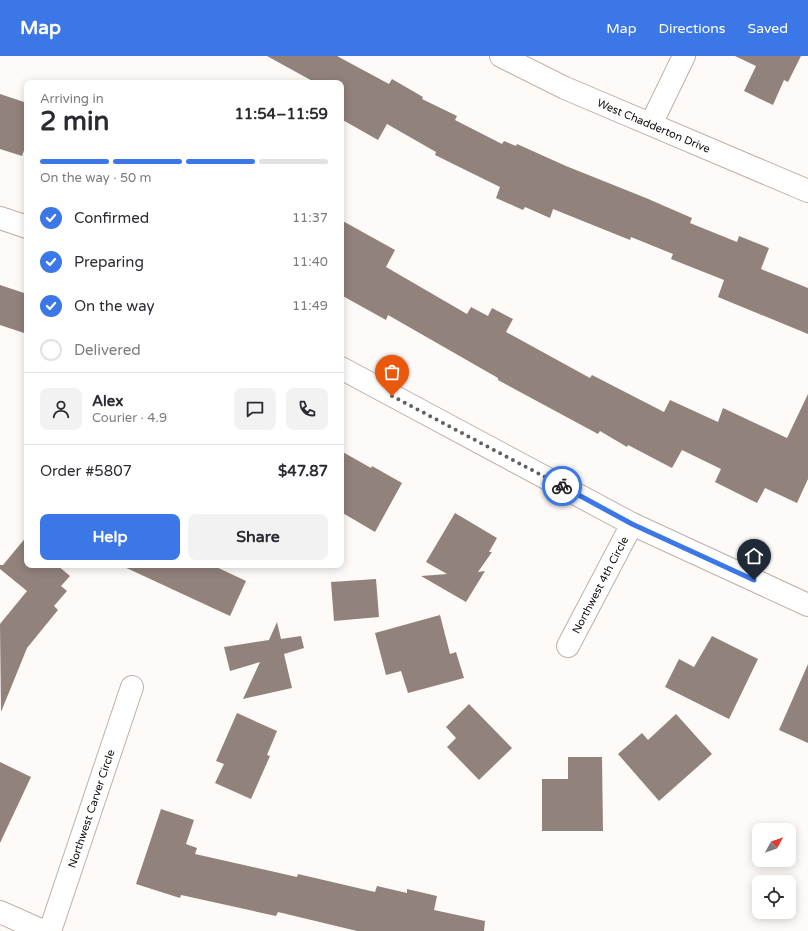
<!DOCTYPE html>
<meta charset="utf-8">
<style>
:root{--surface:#fff;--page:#f2f2f3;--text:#2b2b33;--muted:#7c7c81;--line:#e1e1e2;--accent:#3b77e6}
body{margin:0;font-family:"Varela Round",sans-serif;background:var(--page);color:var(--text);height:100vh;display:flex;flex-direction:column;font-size:15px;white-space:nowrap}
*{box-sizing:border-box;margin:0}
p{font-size:13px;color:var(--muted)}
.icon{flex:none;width:22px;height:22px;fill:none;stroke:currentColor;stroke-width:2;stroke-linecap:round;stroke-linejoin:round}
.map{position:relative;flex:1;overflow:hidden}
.panel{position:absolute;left:24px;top:24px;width:320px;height:488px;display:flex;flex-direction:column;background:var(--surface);border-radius:8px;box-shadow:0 2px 10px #0003}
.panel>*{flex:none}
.needle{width:26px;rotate:50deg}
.tools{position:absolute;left:752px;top:767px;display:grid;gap:8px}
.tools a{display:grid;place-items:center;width:44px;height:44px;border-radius:8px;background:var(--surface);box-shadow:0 2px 10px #0003;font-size:20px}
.pin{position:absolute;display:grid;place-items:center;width:34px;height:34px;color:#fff;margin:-41px -17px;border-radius:50% 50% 50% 0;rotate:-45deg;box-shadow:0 0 4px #0007}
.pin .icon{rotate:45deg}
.courier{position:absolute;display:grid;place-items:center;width:40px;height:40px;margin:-20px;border:3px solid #3b77e6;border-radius:50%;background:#fff;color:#222;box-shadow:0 1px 5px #0007}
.head em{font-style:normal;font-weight:700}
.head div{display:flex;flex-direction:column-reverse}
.head{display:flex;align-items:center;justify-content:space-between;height:68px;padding:0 16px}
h1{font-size:26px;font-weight:700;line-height:30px}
.bar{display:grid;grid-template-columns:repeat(4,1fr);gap:6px 4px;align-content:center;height:48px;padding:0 16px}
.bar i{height:5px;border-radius:3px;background:var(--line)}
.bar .on{background:var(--accent)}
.bar p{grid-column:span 4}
.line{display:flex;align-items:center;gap:10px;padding:0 16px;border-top:1px solid var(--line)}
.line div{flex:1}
.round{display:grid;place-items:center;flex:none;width:42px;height:42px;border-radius:8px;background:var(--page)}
ol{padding:0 16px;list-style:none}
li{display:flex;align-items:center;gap:12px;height:44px}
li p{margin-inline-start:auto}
li .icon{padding:4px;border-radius:50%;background:var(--accent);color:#fff;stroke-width:4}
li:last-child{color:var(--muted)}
li i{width:22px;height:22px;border:2px solid var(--line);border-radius:50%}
.action{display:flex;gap:8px;margin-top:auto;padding:8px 16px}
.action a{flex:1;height:46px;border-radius:8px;background:var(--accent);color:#fff;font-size:16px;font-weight:700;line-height:46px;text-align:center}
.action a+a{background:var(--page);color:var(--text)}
header{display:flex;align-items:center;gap:24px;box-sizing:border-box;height:56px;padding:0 20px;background:var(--accent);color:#fff}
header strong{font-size:19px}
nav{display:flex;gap:22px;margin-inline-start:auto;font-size:14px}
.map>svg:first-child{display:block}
.building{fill:#91827b}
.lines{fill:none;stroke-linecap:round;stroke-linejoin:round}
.minor-casing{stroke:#c0b0a8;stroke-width:24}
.minor{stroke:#fff;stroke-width:22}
.done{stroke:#65605d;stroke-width:4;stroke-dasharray:0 7.2}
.route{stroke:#3b77e6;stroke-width:5}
.labels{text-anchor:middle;stroke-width:3;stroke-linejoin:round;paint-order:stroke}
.street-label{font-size:11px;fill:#120d0a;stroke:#fff}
</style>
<header>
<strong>Map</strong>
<nav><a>Map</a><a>Directions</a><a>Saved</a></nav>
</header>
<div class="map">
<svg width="808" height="875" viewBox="0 0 808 875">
<rect width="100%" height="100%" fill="#fefaf8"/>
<!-- building -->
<g class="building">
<path d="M 267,0 L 337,0 L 389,28 L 392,23 L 423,41 L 422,43 L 457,60 L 455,64 L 502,88 L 504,85 L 516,90 L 517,88 L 566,110 L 646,142 L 692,162 L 690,167 L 737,186 L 739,180 L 769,192 L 761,213 L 808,232 L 808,278 L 718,241 L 724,224 L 671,203 L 673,198 L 631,181 L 630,184 L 553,153 L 550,162 L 525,151 L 523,154 L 496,142 L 500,131 L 435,99 L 436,96 L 387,68 L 378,84 L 341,63 L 341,27 L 316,27 Z"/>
<path d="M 735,0 L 801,0 L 788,26 L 784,24 L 773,49 L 744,35 L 756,10 Z"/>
<path d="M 0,38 L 27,47 L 27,86 L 22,100 L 0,93 Z"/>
<path d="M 341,164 L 395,194 L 386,211 L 467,258 L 471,251 L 488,260 L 492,252 L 513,263 L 506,276 L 590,322 L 592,319 L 664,356 L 670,344 L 718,366 L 723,352 L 787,382 L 808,338 L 808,423 L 797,447 L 765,432 L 757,447 L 715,426 L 721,413 L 682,394 L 672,412 L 628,389 L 627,391 L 600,375 L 598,378 L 498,324 L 498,322 L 388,259 L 386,264 L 341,239 Z"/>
<path d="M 0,229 L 27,238 L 27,278 L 0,269 Z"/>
<path d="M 341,395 L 371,412 L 372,410 L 402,427 L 375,476 L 341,456 Z"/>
<path d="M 455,457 L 497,482 L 489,496 L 492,496 L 478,516 L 485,515 L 466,546 L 421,520 L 447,518 L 426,506 Z"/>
<path d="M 27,480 L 27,509 L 57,509 L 70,520 L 61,530 L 67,535 L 54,550 L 58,554 L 27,592 L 1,656 L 0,568 L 27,535 L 0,513 L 0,509 L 3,509 Z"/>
<path d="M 120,509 L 212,509 L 246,525 L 230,560 Z"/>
<path d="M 376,523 L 379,561 L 334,565 L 331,526 Z"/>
<path d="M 440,559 L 450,598 L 456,596 L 464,622 L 408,637 L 401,615 L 386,619 L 375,577 Z"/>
<path d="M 277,566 L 281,583 L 301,580 L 304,592 L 284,598 L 292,632 L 243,643 L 260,606 L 230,615 L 224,591 L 269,584 Z"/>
<path d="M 712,580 L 758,603 L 729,663 L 665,631 L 679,603 L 694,611 Z"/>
<path d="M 808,608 L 808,687 L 779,674 Z"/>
<path d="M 469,648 L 512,692 L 479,724 L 447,691 L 456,682 L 446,671 Z"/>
<path d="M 237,657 L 277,675 L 267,699 L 270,700 L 251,743 L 215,727 L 224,708 L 216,705 Z"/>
<path d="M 676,658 L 712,698 L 659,745 L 618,698 L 642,677 L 648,684 Z"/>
<path d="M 568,701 L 602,701 L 603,775 L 542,775 L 542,723 L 568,723 Z"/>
<path d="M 0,706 L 31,721 L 0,787 Z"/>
<path d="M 161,753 L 194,764 L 186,788 L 197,792 L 195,798 L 297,821 L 298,818 L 375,836 L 377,830 L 407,837 L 407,833 L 437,840 L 434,854 L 485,865 L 484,875 L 357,875 L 278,856 L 276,860 L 181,839 L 180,842 L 136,828 Z"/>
</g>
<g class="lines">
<!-- minor casing -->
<g class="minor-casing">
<g id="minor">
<path id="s1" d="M 501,0 L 565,32 L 808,135"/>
<path d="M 651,68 L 684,0"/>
<path d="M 0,162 L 27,171"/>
<path d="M 341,312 L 632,468 L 808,549"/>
<path id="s2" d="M 568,590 L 632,468"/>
<path d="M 0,856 L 43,875"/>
<path id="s3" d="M 50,875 L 132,631"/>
</g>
</g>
<!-- minor -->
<use href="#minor" class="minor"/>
</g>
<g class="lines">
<!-- done -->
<path class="done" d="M 392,340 L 562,430"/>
<!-- route -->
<path class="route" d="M 562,430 L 632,468 L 754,524"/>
</g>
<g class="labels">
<!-- street labels -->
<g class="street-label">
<text dy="4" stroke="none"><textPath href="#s1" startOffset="168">West Chadderton Drive</textPath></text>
<text dy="4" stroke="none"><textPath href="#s2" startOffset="69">Northwest 4th Circle</textPath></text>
<text dy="4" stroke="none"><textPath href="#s3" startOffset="129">Northwest Carver Circle</textPath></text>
</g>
</g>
</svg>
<div class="tools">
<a><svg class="needle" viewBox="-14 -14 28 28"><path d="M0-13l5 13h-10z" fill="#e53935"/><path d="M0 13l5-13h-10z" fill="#7c7c81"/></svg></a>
<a><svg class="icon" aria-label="locate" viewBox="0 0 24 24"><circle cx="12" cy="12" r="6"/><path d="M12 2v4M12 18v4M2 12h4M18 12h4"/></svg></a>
</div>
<div class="pin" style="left:392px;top:340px;background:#ea580c"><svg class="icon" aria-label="bag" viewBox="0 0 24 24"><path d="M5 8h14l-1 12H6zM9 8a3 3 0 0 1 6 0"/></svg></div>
<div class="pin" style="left:754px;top:524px;background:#1f2937"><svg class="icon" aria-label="home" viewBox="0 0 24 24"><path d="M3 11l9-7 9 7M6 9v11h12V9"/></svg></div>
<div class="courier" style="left:562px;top:430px"><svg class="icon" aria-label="bike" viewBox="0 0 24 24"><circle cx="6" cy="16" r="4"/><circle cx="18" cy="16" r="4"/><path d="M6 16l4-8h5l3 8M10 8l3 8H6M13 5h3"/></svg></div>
<section class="panel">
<div class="head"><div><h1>2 min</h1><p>Arriving in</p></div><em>11:54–11:59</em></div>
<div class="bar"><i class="on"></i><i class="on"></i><i class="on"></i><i></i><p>On the way · 50 m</p></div>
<ol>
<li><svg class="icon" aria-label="check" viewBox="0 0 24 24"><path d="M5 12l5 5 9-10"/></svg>Confirmed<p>11:37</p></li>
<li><svg class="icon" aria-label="check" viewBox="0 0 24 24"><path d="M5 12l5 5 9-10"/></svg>Preparing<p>11:40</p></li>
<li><svg class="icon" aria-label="check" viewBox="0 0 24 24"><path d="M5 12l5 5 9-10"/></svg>On the way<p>11:49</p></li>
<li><i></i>Delivered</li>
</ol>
<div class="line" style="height:72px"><a class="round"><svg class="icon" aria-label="person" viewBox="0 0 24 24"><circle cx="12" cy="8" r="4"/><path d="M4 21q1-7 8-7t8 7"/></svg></a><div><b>Alex</b><p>Courier · 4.9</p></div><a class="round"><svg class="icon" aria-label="chat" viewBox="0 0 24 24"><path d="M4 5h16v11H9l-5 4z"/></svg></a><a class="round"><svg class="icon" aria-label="phone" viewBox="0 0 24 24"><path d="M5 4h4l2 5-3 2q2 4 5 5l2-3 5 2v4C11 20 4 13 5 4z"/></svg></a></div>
<div class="line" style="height:52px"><div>Order #5807</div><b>$47.87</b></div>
<div class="action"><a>Help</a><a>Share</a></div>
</section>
</div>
